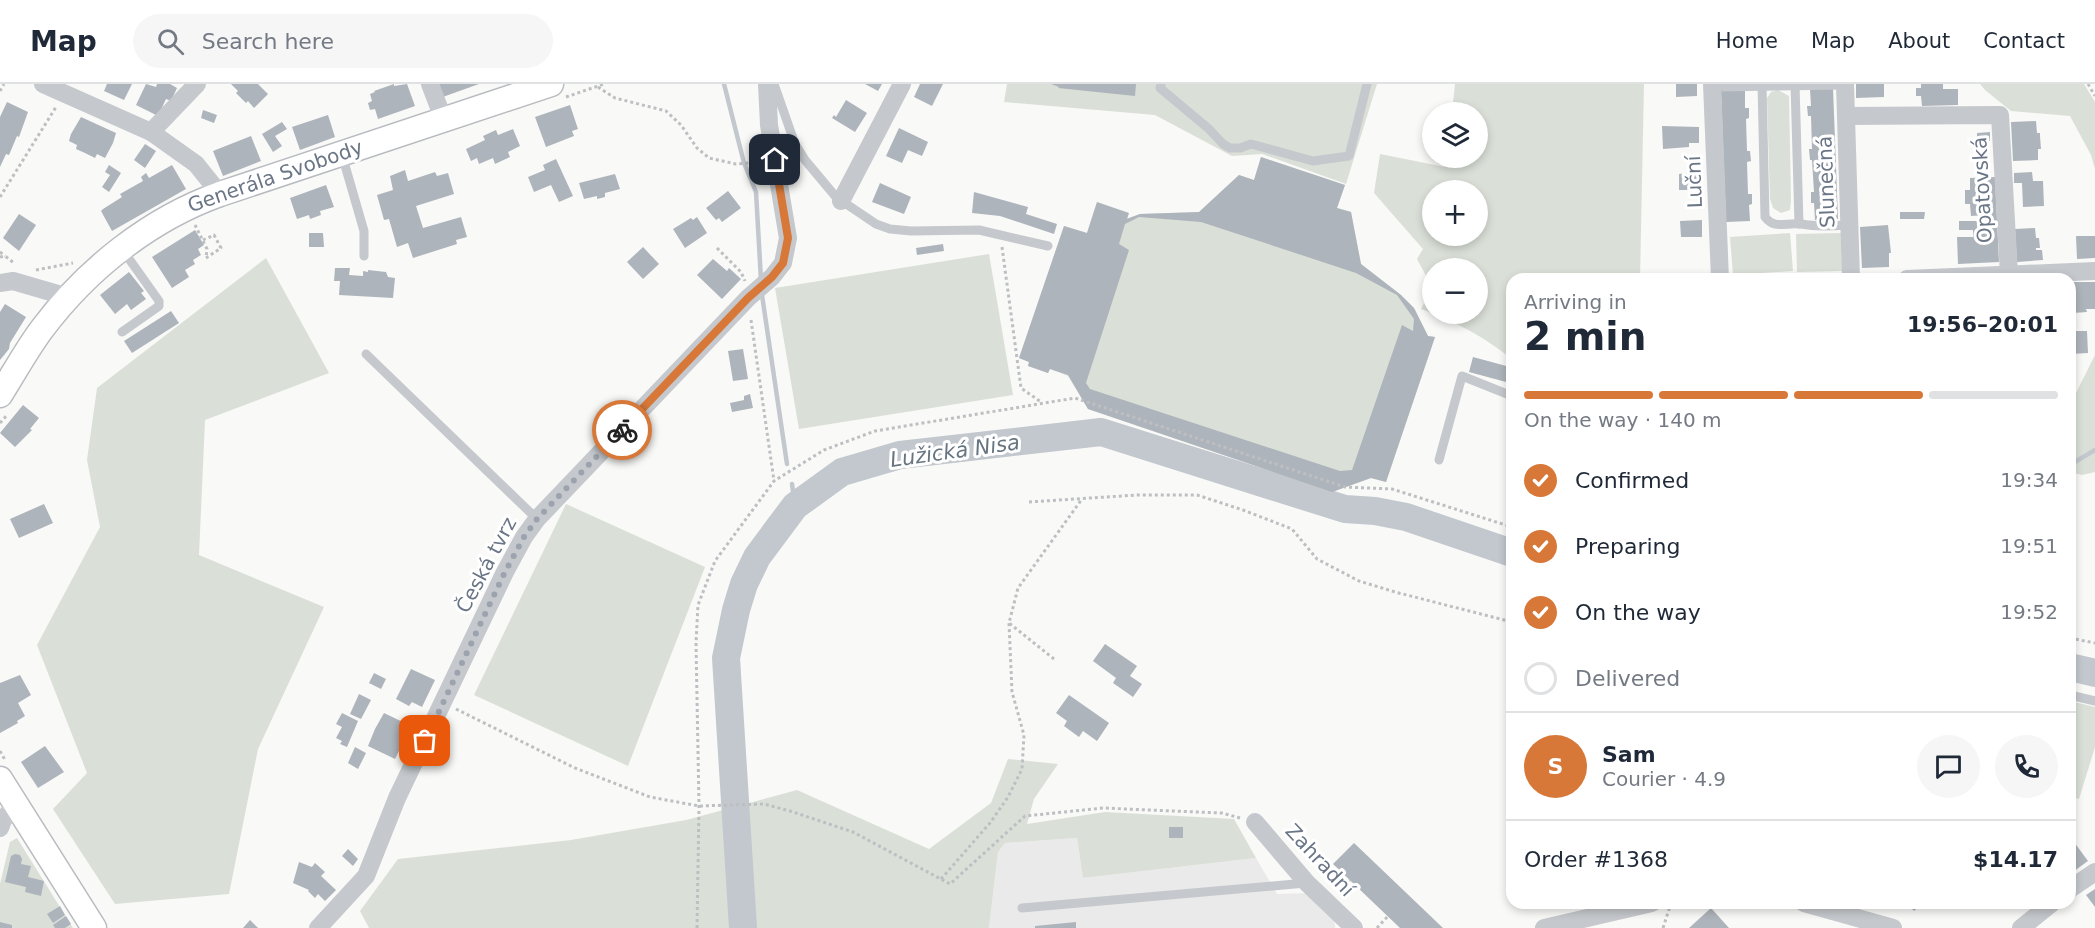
<!DOCTYPE html>
<meta charset="utf-8">
<style>
:root{--surface:#fff;--page:#f6f6f7;--text:#1f2937;--muted:#747a83;--line:#e0e1e3;--accent:#d77839}
body{margin:0;font-family:"DejaVu Sans",sans-serif;background:var(--page);color:var(--text);height:100vh;display:flex;flex-direction:column;font-size:22px;white-space:nowrap}
*{box-sizing:border-box;margin:0}
p{font-size:20px;color:var(--muted)}
.icon{flex:none;width:33px;height:33px;fill:none;stroke:currentColor;stroke-width:2;stroke-linecap:round;stroke-linejoin:round}
.map{position:relative;flex:1;overflow:hidden}
.side{position:absolute;left:1506px;top:189px;width:570px;height:636px;display:flex;flex-direction:column;background:var(--surface);border-radius:18px;box-shadow:0 3px 9px #0003}
.side>*{flex:none}
.controls{position:absolute;left:1422px;top:18px;display:grid;gap:12px}
.controls a{display:grid;place-items:center;width:66px;height:66px;border-radius:50%;background:var(--surface);box-shadow:0 3px 9px #0003;font-size:30px}
.pin{position:absolute;display:grid;place-items:center;width:51px;height:51px;color:#fff;margin:-26px;border-radius:12px;box-shadow:0 3px 9px #0006}
.courier{position:absolute;display:grid;place-items:center;width:60px;height:60px;margin:-30px;border:4px solid #d77839;border-radius:50%;background:#fff;color:#222;box-shadow:0 2px 8px #0007}
.head em{font-style:normal;font-weight:700}
.head div{display:flex;flex-direction:column-reverse}
.head{display:flex;align-items:center;justify-content:space-between;height:102px;padding:0 18px}
h1{font-size:39px;font-weight:700;line-height:45px}
.bar{display:grid;grid-template-columns:repeat(4,1fr);gap:9px 6px;align-content:center;height:72px;padding:0 18px}
.bar i{height:8px;border-radius:4px;background:var(--line)}
.bar .on{background:var(--accent)}
.bar p{grid-column:span 4}
.line{display:flex;align-items:center;gap:15px;padding:0 18px;border-top:2px solid var(--line)}
.line div{flex:1}
.round{display:grid;place-items:center;flex:none;width:63px;height:63px;border-radius:32px;background:var(--page)}
ol{padding:0 18px;list-style:none}
li{display:flex;align-items:center;gap:18px;height:66px}
li p{margin-inline-start:auto}
li .icon{padding:6px;border-radius:50%;background:var(--accent);color:#fff;stroke-width:4}
li:last-child{color:var(--muted)}
li i{width:33px;height:33px;border:3px solid var(--line);border-radius:50%}
header{display:flex;align-items:center;gap:36px;box-sizing:border-box;height:84px;padding:0 30px;background:var(--surface);border-bottom:2px solid var(--line)}
header strong{font-size:28px}
nav{display:flex;gap:33px;margin-inline-start:auto;font-size:21px}
.search{width:420px;height:54px;background:var(--page);display:flex;align-items:center;gap:15px;box-sizing:border-box;padding:0 21px;border-radius:33px;color:var(--muted);font-size:22px}
.map>svg:first-child{display:block}
.built{fill:#eaeaea}
.green{fill:#dae0d8;fill-rule:evenodd}
.lines{fill:none;stroke-linecap:round;stroke-linejoin:round}
.stream{stroke:#c2c8ce;stroke-width:4.5}
.river{stroke:#c2c8ce;stroke-width:28}
.building{fill:#aeb4bb;fill-rule:evenodd}
.secondary-casing{stroke:#b8bbc0;stroke-width:27}
.path{stroke:#bdbfc2;stroke-width:3;stroke-dasharray:3 3;stroke-linecap:butt}
.lane{stroke:#c5c8cc;stroke-width:9}
.street{stroke:#c5c8cc;stroke-width:18}
.secondary{stroke:#fff;stroke-width:24}
.done{stroke:#9ca3ae;stroke-width:6;stroke-dasharray:0 10.8}
.route{stroke:#d77839;stroke-width:8}
.labels{text-anchor:middle;stroke-width:6;stroke-linejoin:round;paint-order:stroke}
.street-label{font-size:20px;fill:#6a7586;stroke:#fff}
.water-label{font-size:21px;font-style:italic;fill:#677581;stroke:#fff}
</style>
<header>
<strong>Map</strong>
<div class="search"><svg class="icon" aria-label="search" viewBox="0 0 24 24"><circle cx="10" cy="10" r="6"/><path d="M15 15l6 6"/></svg>Search here</div>
<nav><a>Home</a><a>Map</a><a>About</a><a>Contact</a></nav>
</header>
<div class="map">
<svg width="2095" height="844" viewBox="0 0 2095 844">
<rect width="100%" height="100%" fill="#f9f9f7"/>
<!-- built -->
<path class="built" d="M 1077,754 L 1083,794 L 1256,774 L 1277,810 L 1309,809 L 1334,833 L 1335,844 L 989,844 L 998,768 L 1005,759 Z"/>
<!-- green -->
<g class="green">
<path d="M 1007,0 L 1377,0 L 1346,100 L 1262,70 L 1232,72 L 1155,31 L 1004,18 Z"/>
<path d="M 1455,0 L 1644,0 L 1640,195 L 1512,195 L 1512,275 C 1481,251 1458,239 1421,225 L 1432,203 L 1417,175 L 1423,165 L 1374,109 L 1380,70 L 1445,83 L 1447,74 L 1478,74 L 1478,28 L 1452,28 ZM 1432,106 L 1478,106 L 1478,152 L 1432,152 ZM 1432,184 L 1478,184 L 1478,230 L 1432,230 Z"/>
<path d="M 1980,0 L 2084,0 L 2095,18 L 2095,85 L 2091,71 L 2070,32 L 2011,27 L 1985,6 Z"/>
<path d="M 1778,6 L 1789,12 L 1791,116 L 1790,126 L 1781,129 L 1773,124 L 1770,115 L 1767,14 L 1771,8 Z"/>
<path d="M 1261,73 L 1345,101 L 1337,124 L 1351,128 L 1361,180 L 1401,211 L 1414,224 L 1428,252 L 1435,253 L 1386,398 L 1371,394 L 1332,408 L 1088,325 L 1068,292 L 1050,285 L 1048,289 L 1028,282 L 1029,278 L 1019,274 L 1064,142 L 1087,149 L 1097,118 L 1128,134 L 1140,130 L 1199,128 L 1239,91 L 1254,96 Z"/>
<path d="M 1790,149 L 1793,187 L 1733,191 L 1730,153 Z"/>
<path d="M 1841,149 L 1842,187 L 1797,188 L 1796,150 Z"/>
<path d="M 989,170 L 1013,311 L 799,345 L 775,204 Z"/>
<path d="M 266,174 L 329,289 L 205,336 L 199,471 L 324,523 L 258,665 L 229,810 L 115,820 L 53,725 L 87,689 L 37,561 L 100,443 L 87,376 L 97,304 Z"/>
<path d="M 2095,271 L 2095,388 L 2082,391 L 2070,388 L 2070,321 Z"/>
<path d="M 566,420 L 705,483 L 628,682 L 474,611 Z"/>
<path d="M 2070,617 L 2095,623 L 2095,663 L 2079,715 L 2070,713 Z"/>
<path d="M 1008,675 L 1058,680 L 1034,715 L 1027,740 L 1105,728 L 1234,735 L 1256,774 L 1083,794 L 1077,754 L 1005,759 L 998,768 L 989,844 L 369,844 L 360,827 L 398,775 L 571,756 L 686,736 L 797,706 L 929,765 L 991,719 Z"/>
<path d="M 17,754 L 73,844 L 0,844 L 0,800 L 10,758 Z"/>
</g>
<g class="lines">
<!-- stream -->
<g class="stream">
<path d="M 724,0 L 744,79 L 756,108 L 761,196"/>
<path d="M 762,211 L 787,380"/>
<path d="M 2070,381 L 2095,366"/>
<path d="M 792,400 L 795,422"/>
</g>
<!-- river -->
<g class="river">
<path d="M 2070,583 L 2095,589"/>
<path d="M 743,844 L 726,574 L 736,526 L 744,500 L 757,473 L 795,422 L 842,388 L 900,371 L 1101,348 L 1345,425 L 1375,427 L 1406,433 L 1512,469"/>
</g>
</g>
<!-- building -->
<g class="building">
<path d="M 107,0 L 132,0 L 124,16 L 104,7 Z"/>
<path d="M 146,0 L 156,3 L 157,0 L 170,0 L 177,4 L 171,17 L 166,15 L 158,32 L 136,21 Z"/>
<path d="M 231,0 L 258,0 L 268,10 L 254,24 L 248,17 L 246,19 L 236,9 L 238,7 Z"/>
<path d="M 394,0 L 394,2 L 407,0 L 415,22 L 378,35 L 375,25 L 370,26 L 368,19 L 372,17 L 370,10 L 375,8 L 374,7 Z"/>
<path d="M 435,0 L 479,0 L 440,14 Z"/>
<path d="M 865,0 L 882,0 L 878,7 Z"/>
<path d="M 920,0 L 943,0 L 932,22 L 914,13 Z"/>
<path d="M 1051,0 L 1136,0 L 1135,12 L 1058,4 L 1059,3 Z"/>
<path d="M 1676,0 L 1697,0 L 1697,12 L 1676,13 Z"/>
<path d="M 1856,0 L 1884,0 L 1884,13 L 1856,14 Z"/>
<path d="M 1921,0 L 1943,0 L 1943,5 L 1958,5 L 1958,21 L 1922,22 L 1921,12 L 1916,12 L 1916,4 L 1921,4 Z"/>
<path d="M 1833,4 L 1838,135 L 1815,136 L 1814,119 L 1811,119 L 1811,108 L 1814,108 L 1812,76 L 1810,76 L 1809,65 L 1812,65 L 1811,32 L 1808,32 L 1807,22 L 1811,22 L 1810,5 Z"/>
<path d="M 1721,7 L 1745,7 L 1745,24 L 1749,24 L 1749,34 L 1746,35 L 1747,67 L 1750,67 L 1751,77 L 1747,78 L 1748,110 L 1752,110 L 1752,120 L 1749,121 L 1750,137 L 1726,138 Z"/>
<path d="M 846,16 L 867,29 L 855,48 L 832,34 L 834,31 L 836,33 Z"/>
<path d="M 7,18 L 28,28 L 19,53 L 17,52 L 9,71 L 6,70 L 0,83 L 0,33 Z"/>
<path d="M 570,21 L 578,45 L 572,47 L 574,52 L 546,63 L 535,33 Z"/>
<path d="M 203,26 L 217,31 L 214,39 L 201,34 Z"/>
<path d="M 328,31 L 335,53 L 300,66 L 292,43 Z"/>
<path d="M 81,33 L 116,49 L 113,59 L 105,74 L 97,70 L 95,74 L 85,69 L 76,65 L 77,61 L 69,57 L 71,50 Z"/>
<path d="M 2036,37 L 2037,49 L 2040,49 L 2040,52 L 2041,65 L 2038,65 L 2038,76 L 2013,77 L 2011,38 Z"/>
<path d="M 282,38 L 287,45 L 275,52 L 282,62 L 273,68 L 262,50 Z"/>
<path d="M 1662,42 L 1699,43 L 1699,59 L 1689,59 L 1689,63 L 1663,65 Z"/>
<path d="M 899,44 L 928,58 L 922,72 L 908,66 L 902,79 L 886,72 Z"/>
<path d="M 513,45 L 520,62 L 508,68 L 510,73 L 495,80 L 493,74 L 479,80 L 477,74 L 471,77 L 466,65 L 485,56 L 483,52 L 496,46 L 498,51 Z"/>
<path d="M 1990,48 L 1990,57 L 1977,57 L 1977,49 Z"/>
<path d="M 251,52 L 261,77 L 223,92 L 213,67 Z"/>
<path d="M 145,60 L 156,67 L 145,84 L 134,76 Z"/>
<path d="M 1261,73 L 1345,101 L 1337,124 L 1351,128 L 1361,180 L 1401,211 L 1414,224 L 1428,252 L 1435,253 L 1386,398 L 1371,394 L 1332,408 L 1088,325 L 1068,291 L 1050,285 L 1048,289 L 1028,282 L 1029,278 L 1019,274 L 1064,142 L 1087,149 L 1097,118 L 1129,129 L 1127,135 L 1140,130 L 1199,128 L 1239,91 L 1254,96 ZM 1139,133 L 1201,138 L 1356,189 L 1397,211 L 1414,235 L 1413,247 L 1402,241 L 1352,386 L 1340,387 L 1090,305 L 1086,299 L 1129,166 L 1119,160 L 1125,140 Z"/>
<path d="M 556,75 L 573,112 L 559,118 L 551,101 L 534,108 L 528,93 L 545,86 L 543,81 Z"/>
<path d="M 1688,80 L 1700,80 L 1701,106 L 1679,106 L 1679,90 L 1688,89 Z"/>
<path d="M 109,81 L 121,89 L 109,108 L 102,103 L 110,91 L 105,88 Z"/>
<path d="M 172,81 L 186,105 L 112,147 L 101,127 L 103,125 L 122,113 L 120,110 L 143,97 L 141,93 L 146,89 L 149,94 Z"/>
<path d="M 405,86 L 408,97 L 435,88 L 437,92 L 448,89 L 454,110 L 416,122 L 423,144 L 461,133 L 467,153 L 456,156 L 457,160 L 413,174 L 408,159 L 397,163 L 389,135 L 384,136 L 377,111 L 393,106 L 390,92 Z"/>
<path d="M 2032,88 L 2033,97 L 2043,97 L 2044,122 L 2023,123 L 2022,99 L 2014,99 L 2014,89 Z"/>
<path d="M 615,90 L 620,105 L 605,109 L 605,113 L 597,115 L 597,112 L 584,115 L 579,99 Z"/>
<path d="M 1995,93 L 1999,178 L 1958,180 L 1957,153 L 1973,153 L 1973,146 L 1959,146 L 1959,137 L 1985,137 L 1985,131 L 1971,132 L 1970,120 L 1965,120 L 1965,106 L 1970,106 L 1970,94 Z"/>
<path d="M 880,99 L 911,113 L 904,130 L 872,118 Z"/>
<path d="M 326,101 L 334,123 L 320,127 L 321,131 L 310,135 L 309,131 L 297,135 L 290,114 Z"/>
<path d="M 728,107 L 741,124 L 722,138 L 719,134 L 716,136 L 706,124 Z"/>
<path d="M 974,108 L 1028,123 L 1026,130 L 1057,140 L 1054,150 L 1000,132 L 972,129 Z"/>
<path d="M 1900,128 L 1925,128 L 1924,135 L 1900,135 Z"/>
<path d="M 19,130 L 36,141 L 19,167 L 3,154 Z"/>
<path d="M 697,133 L 707,149 L 685,164 L 673,145 L 691,134 L 693,136 Z"/>
<path d="M 1702,136 L 1702,153 L 1681,153 L 1680,137 Z"/>
<path d="M 1888,141 L 1891,169 L 1889,169 L 1889,183 L 1862,184 L 1860,143 Z"/>
<path d="M 2035,144 L 2036,154 L 2039,154 L 2040,164 L 2036,164 L 2036,166 L 2042,166 L 2043,176 L 2017,178 L 2015,145 Z"/>
<path d="M 195,146 L 204,161 L 198,165 L 201,171 L 193,176 L 195,180 L 185,186 L 189,193 L 172,204 L 152,173 Z"/>
<path d="M 309,149 L 323,149 L 324,163 L 309,163 Z"/>
<path d="M 2076,152 L 2095,152 L 2095,174 L 2077,175 Z"/>
<path d="M 943,160 L 944,167 L 917,171 L 916,164 Z"/>
<path d="M 643,163 L 659,180 L 643,195 L 627,178 Z"/>
<path d="M 713,175 L 727,187 L 729,184 L 741,195 L 722,215 L 697,191 Z"/>
<path d="M 335,184 L 350,184 L 349,191 L 363,192 L 363,187 L 368,188 L 368,186 L 386,188 L 388,193 L 395,194 L 393,214 L 339,211 L 340,197 L 334,197 Z"/>
<path d="M 129,188 L 144,207 L 141,209 L 146,215 L 131,226 L 127,220 L 115,230 L 100,211 Z"/>
<rect x="1693" y="189" width="16" height="6"/>
<path d="M 2070,198 L 2095,198 L 2095,225 L 2086,225 L 2087,228 L 2073,229 L 2073,226 L 2070,226 Z"/>
<path d="M 5,220 L 26,233 L 10,259 L 9,265 L 0,276 L 0,228 Z"/>
<path d="M 171,227 L 179,239 L 132,269 L 124,257 Z"/>
<path d="M 2070,247 L 2087,247 L 2088,269 L 2070,270 Z"/>
<path d="M 743,265 L 748,295 L 733,297 L 728,267 Z"/>
<path d="M 1473,273 L 1510,283 L 1506,298 L 1469,288 Z"/>
<path d="M 750,310 L 753,324 L 732,328 L 730,319 L 744,316 L 744,312 Z"/>
<path d="M 23,321 L 39,334 L 30,345 L 32,346 L 15,363 L 0,349 Z"/>
<path d="M 44,420 L 53,439 L 19,454 L 10,435 Z"/>
<path d="M 1105,560 L 1137,582 L 1130,592 L 1142,600 L 1133,613 L 1113,599 L 1116,594 L 1093,577 Z"/>
<path d="M 411,585 L 435,596 L 422,623 L 412,618 L 409,622 L 396,615 Z"/>
<path d="M 374,589 L 386,595 L 381,605 L 369,599 Z"/>
<path d="M 20,591 L 31,611 L 18,619 L 25,632 L 17,637 L 18,639 L 0,649 L 0,599 Z"/>
<path d="M 359,610 L 371,616 L 361,635 L 350,630 Z"/>
<path d="M 1069,611 L 1109,639 L 1097,657 L 1083,647 L 1079,653 L 1064,642 L 1067,637 L 1056,629 Z"/>
<path d="M 342,629 L 358,637 L 347,663 L 340,660 L 342,657 L 336,654 L 342,643 L 336,640 Z"/>
<path d="M 384,629 L 411,642 L 395,675 L 368,662 L 375,645 Z"/>
<path d="M 45,662 L 64,688 L 38,704 L 21,678 Z"/>
<path d="M 355,663 L 366,669 L 358,685 L 348,679 Z"/>
<rect x="1169" y="743" width="14" height="11"/>
<path d="M 2074,758 L 2088,777 L 2070,790 L 2070,762 Z"/>
<path d="M 1354,759 L 1443,844 L 1400,844 L 1333,780 Z"/>
<path d="M 348,765 L 358,775 L 353,782 L 342,772 Z"/>
<path d="M 15,770 L 20,771 L 22,775 L 21,780 L 31,782 L 28,793 L 44,797 L 41,812 L 25,808 L 26,803 L 5,798 L 11,772 Z"/>
<path d="M 299,778 L 312,783 L 315,779 L 325,788 L 321,792 L 336,806 L 325,817 L 318,810 L 315,814 L 308,807 L 309,806 L 293,799 Z"/>
<path d="M 2095,805 L 2095,823 L 2086,811 Z"/>
<path d="M 1907,819 L 1923,819 L 1914,827 Z"/>
<path d="M 60,822 L 65,831 L 53,839 L 47,830 Z"/>
<path d="M 1711,824 L 1729,844 L 1689,844 Z"/>
<path d="M 66,832 L 71,840 L 65,844 L 55,844 L 53,841 Z"/>
<path d="M 250,836 L 258,844 L 243,844 Z"/>
<path d="M 0,838 L 12,841 L 12,844 L 0,844 Z"/>
<path d="M 1076,838 L 1076,844 L 1035,844 L 1035,842 Z"/>
</g>
<g class="lines">
<!-- secondary casing -->
<g class="secondary-casing">
<g id="secondary">
<path d="M 0,311 C 14,289 27,265 42,245 C 87,185 150,135 220,110 L 551,0"/>
<path d="M 0,695 L 94,844"/>
</g>
</g>
<!-- path -->
<g class="path">
<path d="M 2088,0 L 2095,12"/>
<path d="M 598,3 L 615,14 L 666,27 L 681,41 L 697,64 L 709,74 L 736,80 L 760,78"/>
<path d="M 0,7 L 4,0"/>
<path d="M 566,13 L 604,0"/>
<path d="M 0,113 L 56,23"/>
<path d="M 195,141 L 207,165 L 206,174"/>
<path d="M 203,156 L 214,151 L 221,164 L 206,174"/>
<path d="M 1002,163 L 1021,304 L 1041,318"/>
<path d="M 717,164 L 741,188 L 745,197"/>
<path d="M 0,168 L 5,172"/>
<path d="M 0,173 L 5,172 L 14,179"/>
<path d="M 36,186 L 73,179"/>
<path d="M 751,236 L 774,397"/>
<path d="M 0,339 L 8,330"/>
<path d="M 1029,418 L 1137,411 L 1197,411 L 1243,426 L 1292,445 L 1317,475 L 1359,497 L 1395,508 L 1512,538"/>
<path d="M 2070,554 L 2095,559"/>
<path d="M 1054,575 L 1009,539 L 1018,504 L 1082,415"/>
<path d="M 456,625 L 575,684 L 650,713 L 699,722 L 764,720 L 790,727 L 853,748 L 950,800 L 1025,732 L 1103,724 L 1222,729 L 1240,734"/>
<path d="M 0,667 L 5,676"/>
<path d="M 941,795 L 990,739 L 1008,713 L 1022,685 L 1024,651 L 1012,608 L 1009,539"/>
<path d="M 1339,807 L 1350,796"/>
<path d="M 697,844 L 699,722 L 696,559 L 698,521 L 715,477 L 774,397 L 824,366 L 875,347 L 1075,314 L 1345,403 L 1392,405 L 1512,443"/>
<path d="M 1377,844 L 1388,832"/>
<path d="M 1663,844 L 1671,819"/>
</g>
<!-- lane -->
<g class="lane">
<path d="M 774,0 L 795,60 L 805,76 L 836,113 L 876,140 L 890,145 L 911,147 L 979,146 L 1048,162"/>
<path d="M 1161,0 L 1160,4 L 1209,45 L 1223,60 L 1230,64 L 1240,64 L 1251,60 L 1313,77 L 1349,72 L 1367,0"/>
<path d="M 1762,0 L 1765,133 C 1775,146 1786,138 1801,140 C 1817,143 1832,142 1849,141"/>
<path d="M 1795,0 L 1799,140"/>
<path d="M 1713,3 L 1845,1"/>
<path d="M 342,71 L 364,147 L 364,172"/>
<path d="M 122,248 L 159,222 L 159,217 L 122,165"/>
<path d="M 366,270 L 537,435"/>
<path d="M 1439,376 L 1462,292 L 1512,312"/>
<path d="M 2070,611 L 2095,617"/>
<path d="M 1022,824 L 1306,799"/>
</g>
<!-- street -->
<g class="street">
<path d="M 43,0 L 151,48 L 196,80 L 220,110"/>
<path d="M 430,0 L 443,34"/>
<path d="M 1712,0 L 1720,195"/>
<path d="M 1845,0 L 1851,195"/>
<path d="M 1846,32 L 2000,31 L 2009,190"/>
<path d="M 151,48 L 197,0"/>
<path d="M 841,117 L 902,0"/>
<path d="M 1907,195 L 2095,187"/>
<path d="M 0,199 L 13,197 L 68,213"/>
<path d="M 1255,738 L 1307,799 L 1354,844"/>
<path d="M 0,744 L 3,736 L 15,721"/>
<path d="M 2070,805 L 2095,788"/>
<path d="M 1804,819 L 1893,844"/>
<path d="M 318,844 L 366,792 L 397,714 L 505,488 L 524,453 L 537,435 L 748,214 L 772,193 L 783,179 L 788,154 L 769,41 L 767,0"/>
<path d="M 1544,844 L 1652,819"/>
<path d="M 2021,844 L 2052,819"/>
</g>
<!-- secondary -->
<use href="#secondary" class="secondary"/>
</g>
<g class="lines">
<!-- done -->
<path class="done" d="M 425,657 L 505,488 L 524,453 L 537,435 L 622,346"/>
<!-- route -->
<path class="route" d="M 622,346 L 748,214 L 772,193 L 783,179 L 788,154 L 775,76"/>
</g>
<g class="labels">
<!-- street labels -->
<g class="street-label">
<text transform="translate(275 92) rotate(-19)" y="7">Generála Svobody</text>
<text transform="translate(1694 98) rotate(-92)" y="7">Luční</text>
<text transform="translate(1826 98) rotate(-92)" y="7">Slunečná</text>
<text transform="translate(1982 106) rotate(-93)" y="7">Opatovská</text>
<text transform="translate(486 481) rotate(-62)" y="7">Česká tvrz</text>
<text transform="translate(1320 776) rotate(47)" y="7">Zahradní</text>
</g>
<!-- water labels -->
<g class="water-label">
<text transform="translate(955 367) rotate(-8)" y="7">Lužická Nisa</text>
</g>
</g>
</svg>
<div class="controls">
<a><svg class="icon" aria-label="layers" viewBox="0 0 24 24"><path d="M12 4l9 5-9 5-9-5zM3 14l9 5 9-5"/></svg></a>
<a>+</a>
<a>−</a>
</div>
<div class="pin" style="left:425px;top:657px;background:#ea580c"><svg class="icon" aria-label="bag" viewBox="0 0 24 24"><path d="M5 8h14l-1 12H6zM9 8a3 3 0 0 1 6 0"/></svg></div>
<div class="pin" style="left:775px;top:76px;background:#1f2937"><svg class="icon" aria-label="home" viewBox="0 0 24 24"><path d="M3 11l9-7 9 7M6 9v11h12V9"/></svg></div>
<div class="courier" style="left:622px;top:346px"><svg class="icon" aria-label="bike" viewBox="0 0 24 24"><circle cx="6" cy="16" r="4"/><circle cx="18" cy="16" r="4"/><path d="M6 16l4-8h5l3 8M10 8l3 8H6M13 5h3"/></svg></div>
<section class="side">
<div class="head"><div><h1>2 min</h1><p>Arriving in</p></div><em>19:56–20:01</em></div>
<div class="bar"><i class="on"></i><i class="on"></i><i class="on"></i><i></i><p>On the way · 140 m</p></div>
<ol>
<li><svg class="icon" aria-label="check" viewBox="0 0 24 24"><path d="M5 12l5 5 9-10"/></svg>Confirmed<p>19:34</p></li>
<li><svg class="icon" aria-label="check" viewBox="0 0 24 24"><path d="M5 12l5 5 9-10"/></svg>Preparing<p>19:51</p></li>
<li><svg class="icon" aria-label="check" viewBox="0 0 24 24"><path d="M5 12l5 5 9-10"/></svg>On the way<p>19:52</p></li>
<li><i></i>Delivered</li>
</ol>
<div class="line" style="height:108px"><b class="round" style="background:var(--accent);color:#fff">S</b><div><b>Sam</b><p>Courier · 4.9</p></div><a class="round"><svg class="icon" aria-label="chat" viewBox="0 0 24 24"><path d="M4 5h16v11H9l-5 4z"/></svg></a><a class="round"><svg class="icon" aria-label="phone" viewBox="0 0 24 24"><path d="M5 4h4l2 5-3 2q2 4 5 5l2-3 5 2v4C11 20 4 13 5 4z"/></svg></a></div>
<div class="line" style="height:78px"><div>Order #1368</div><b>$14.17</b></div>
</section>
</div>
